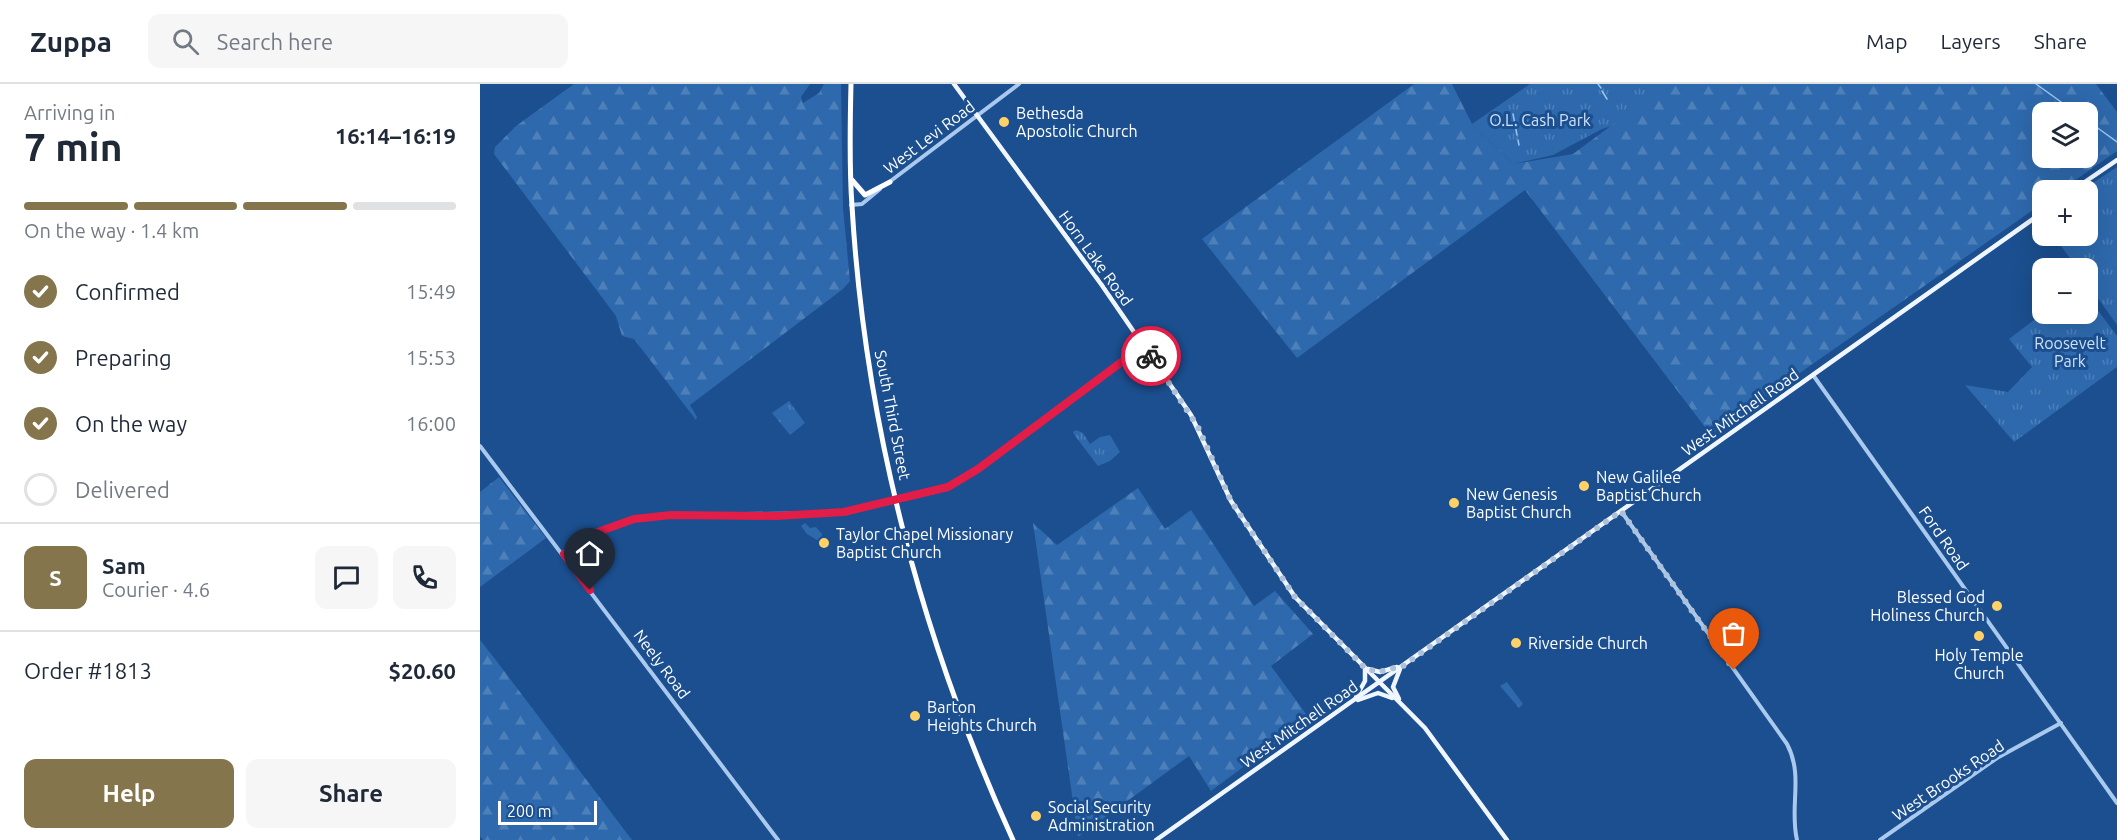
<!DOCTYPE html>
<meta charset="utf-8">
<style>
:root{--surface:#fff;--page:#f6f6f7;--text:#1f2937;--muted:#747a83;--line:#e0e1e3;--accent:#84754c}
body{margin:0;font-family:Ubuntu,sans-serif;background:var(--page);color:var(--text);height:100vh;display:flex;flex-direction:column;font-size:22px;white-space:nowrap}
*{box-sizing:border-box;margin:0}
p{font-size:20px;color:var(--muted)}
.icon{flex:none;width:33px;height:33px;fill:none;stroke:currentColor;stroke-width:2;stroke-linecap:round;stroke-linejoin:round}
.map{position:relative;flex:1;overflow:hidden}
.panel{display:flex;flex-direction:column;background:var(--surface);width:480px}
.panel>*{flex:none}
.tools{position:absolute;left:1552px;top:18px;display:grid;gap:12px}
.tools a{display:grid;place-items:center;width:66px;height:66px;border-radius:12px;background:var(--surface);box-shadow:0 6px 24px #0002;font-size:30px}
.scale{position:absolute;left:18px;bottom:15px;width:99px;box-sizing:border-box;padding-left:6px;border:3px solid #fff;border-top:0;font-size:16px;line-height:21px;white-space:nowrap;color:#fff;-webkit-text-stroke:4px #1b4f8f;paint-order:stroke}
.pin{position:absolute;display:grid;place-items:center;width:51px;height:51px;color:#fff;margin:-62px -26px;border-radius:50% 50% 50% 0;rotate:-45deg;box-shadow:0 0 6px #0007}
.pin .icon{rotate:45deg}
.courier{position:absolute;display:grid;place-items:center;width:60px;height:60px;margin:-30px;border:4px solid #e11d48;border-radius:50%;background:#fff;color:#222;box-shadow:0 2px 8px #0007}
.head em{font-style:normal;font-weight:600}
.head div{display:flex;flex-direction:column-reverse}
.head{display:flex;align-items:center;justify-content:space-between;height:102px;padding:0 24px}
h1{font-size:39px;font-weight:600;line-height:45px}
.bar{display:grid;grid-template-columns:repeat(4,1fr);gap:9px 6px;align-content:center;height:72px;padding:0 24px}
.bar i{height:8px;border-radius:4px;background:var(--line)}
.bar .active{background:var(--accent)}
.bar p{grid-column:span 4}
.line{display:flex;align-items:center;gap:15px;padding:0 24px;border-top:2px solid var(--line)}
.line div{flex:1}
.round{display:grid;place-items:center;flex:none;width:63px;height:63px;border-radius:12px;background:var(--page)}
ol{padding:0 24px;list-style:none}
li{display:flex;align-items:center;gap:18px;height:66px}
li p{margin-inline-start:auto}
li .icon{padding:6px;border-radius:50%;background:var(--accent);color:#fff;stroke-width:4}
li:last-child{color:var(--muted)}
li i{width:33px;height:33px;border:3px solid var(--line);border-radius:50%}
.primary-button{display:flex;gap:12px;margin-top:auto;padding:12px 24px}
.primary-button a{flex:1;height:69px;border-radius:12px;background:var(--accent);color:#fff;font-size:24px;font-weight:600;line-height:69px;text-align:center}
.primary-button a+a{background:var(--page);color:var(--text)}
header{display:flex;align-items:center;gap:36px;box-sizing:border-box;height:84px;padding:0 30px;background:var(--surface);border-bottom:2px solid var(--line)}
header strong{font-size:28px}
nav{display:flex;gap:33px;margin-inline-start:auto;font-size:21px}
.search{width:420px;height:54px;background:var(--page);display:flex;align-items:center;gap:15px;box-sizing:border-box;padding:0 21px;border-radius:12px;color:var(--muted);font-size:22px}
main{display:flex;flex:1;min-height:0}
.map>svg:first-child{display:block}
.grass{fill:url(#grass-tufts)}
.forest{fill:url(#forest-firs);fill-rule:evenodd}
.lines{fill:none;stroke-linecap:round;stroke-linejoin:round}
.stream{stroke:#9cc4f0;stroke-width:1.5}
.minor{stroke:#a9c9ee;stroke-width:4}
.major{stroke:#f0f6ff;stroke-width:4.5}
.highway{stroke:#fff;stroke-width:5}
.done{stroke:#afc1d8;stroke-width:6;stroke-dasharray:0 10.8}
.route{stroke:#e11d48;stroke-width:8}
.poi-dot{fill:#ffd166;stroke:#1b4f8f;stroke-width:2}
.labels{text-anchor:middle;stroke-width:6;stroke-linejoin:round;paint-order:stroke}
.poi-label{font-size:16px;fill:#fff;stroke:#1b4f8f;text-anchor:start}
.park-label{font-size:16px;fill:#cfe3fa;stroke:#1b4f8f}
.street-label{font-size:16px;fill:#fff;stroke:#1b4f8f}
</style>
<header>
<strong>Zuppa</strong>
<div class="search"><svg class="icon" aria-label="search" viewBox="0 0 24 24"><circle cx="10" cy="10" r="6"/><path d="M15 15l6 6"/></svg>Search here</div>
<nav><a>Map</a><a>Layers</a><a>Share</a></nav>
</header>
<main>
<section class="panel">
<div class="head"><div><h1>7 min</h1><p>Arriving in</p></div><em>16:14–16:19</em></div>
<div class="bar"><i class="active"></i><i class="active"></i><i class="active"></i><i></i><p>On the way · 1.4 km</p></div>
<ol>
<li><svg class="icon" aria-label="check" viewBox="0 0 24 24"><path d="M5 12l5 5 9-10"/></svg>Confirmed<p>15:49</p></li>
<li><svg class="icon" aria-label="check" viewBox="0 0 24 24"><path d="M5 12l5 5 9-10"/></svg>Preparing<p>15:53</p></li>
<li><svg class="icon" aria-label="check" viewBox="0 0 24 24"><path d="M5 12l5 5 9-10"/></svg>On the way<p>16:00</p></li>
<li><i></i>Delivered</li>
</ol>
<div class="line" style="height:108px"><b class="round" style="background:var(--accent);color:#fff">S</b><div><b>Sam</b><p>Courier · 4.6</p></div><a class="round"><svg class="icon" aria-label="chat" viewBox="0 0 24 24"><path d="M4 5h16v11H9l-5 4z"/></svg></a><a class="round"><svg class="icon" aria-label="phone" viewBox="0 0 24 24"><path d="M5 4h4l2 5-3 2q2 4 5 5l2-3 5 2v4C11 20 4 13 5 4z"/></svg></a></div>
<div class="line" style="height:78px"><div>Order #1813</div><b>$20.60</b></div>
<div class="primary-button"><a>Help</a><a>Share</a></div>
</section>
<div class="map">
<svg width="1637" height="756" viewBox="0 0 1637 756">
<defs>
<pattern id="grass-tufts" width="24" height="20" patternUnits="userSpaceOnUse" patternTransform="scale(1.5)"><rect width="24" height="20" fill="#2e69ad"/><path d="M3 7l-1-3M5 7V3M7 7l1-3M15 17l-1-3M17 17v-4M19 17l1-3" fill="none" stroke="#4d80b9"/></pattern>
<pattern id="forest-firs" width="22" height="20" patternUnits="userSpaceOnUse" patternTransform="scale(1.5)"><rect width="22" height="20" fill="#2e69ad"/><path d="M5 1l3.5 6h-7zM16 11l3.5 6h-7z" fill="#4d80b9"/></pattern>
</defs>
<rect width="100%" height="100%" fill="#1b4f8f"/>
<!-- grass -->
<g class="grass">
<path d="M 1050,0 L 1193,0 L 1145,38 L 1122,45 L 1073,71 L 1033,80 L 992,40 Z"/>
<path d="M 1637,83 L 1637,241 L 1608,200 L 1608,184 L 1597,184 L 1574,152 L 1608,152 L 1608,106 L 1602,106 Z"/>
<path d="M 1608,213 L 1637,252 L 1637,283 L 1534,358 L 1485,301 L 1528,308 L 1552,283 L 1529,255 L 1563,229 L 1608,230 Z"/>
<path d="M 309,317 L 325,339 L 310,351 L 292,329 Z"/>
<path d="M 596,346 L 603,349 L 610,360 L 620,353 L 630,351 L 640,368 L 630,377 L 618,382 L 595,352 L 593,348 Z"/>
<path d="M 325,439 L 330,444 L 336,443 L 342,450 L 341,455 L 337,456 L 327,450 L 321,442 Z"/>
<path d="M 1027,598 L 1043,620 L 1039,624 L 1020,602 Z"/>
</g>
<!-- forest -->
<g class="forest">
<path d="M 94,0 L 330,0 L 321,13 L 323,19 L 339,9 L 344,0 L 361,0 L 363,124 L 370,197 L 363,205 L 210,321 L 217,333 L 216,336 L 154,255 L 142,252 L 136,232 L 14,70 L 15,63 L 36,42 Z"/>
<path d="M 934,0 L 972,0 L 992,40 L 1033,80 L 1093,70 L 1187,0 L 1616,0 L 1637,28 L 1637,67 L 1581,106 L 1563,106 L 1563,119 L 1231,351 L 1045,106 L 817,274 L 722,155 ZM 1563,28 L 1608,28 L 1608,74 L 1563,74 Z"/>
<path d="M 19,393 L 66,454 L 0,503 L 0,408 Z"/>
<path d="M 658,404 L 685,445 L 711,426 L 774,522 L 795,507 L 833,550 L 791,582 L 829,634 L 731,707 L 709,672 L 598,753 L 553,439 L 577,461 Z"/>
<path d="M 0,556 L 15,575 L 152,756 L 3,756 L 0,752 Z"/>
</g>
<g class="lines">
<!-- stream -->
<g class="stream">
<path d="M 1118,0 L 1121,4"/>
<path d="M 1556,0 L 1595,28"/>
<path d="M 1122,7 L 1127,15"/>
<path d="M 1033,30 L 1037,51"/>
<path d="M 1608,37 L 1637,58"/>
<path d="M 1038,56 L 1039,61"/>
</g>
<!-- minor -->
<g class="minor">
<path d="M 408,99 L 539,0"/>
<path d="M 371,121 L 382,120 L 400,105"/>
<path d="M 1333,291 L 1637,719"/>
<path d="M 0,362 L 298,756"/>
<path d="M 1141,427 L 1307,660 C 1324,692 1309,723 1317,756"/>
<path d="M 84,470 L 115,449 L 154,435 L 191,431 L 355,429 L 454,408 L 488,392 L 663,262"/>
<path d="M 1400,756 L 1517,674 L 1581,639"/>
</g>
<!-- major -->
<g class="major">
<path d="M 474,0 L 621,200 L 711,331 L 751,417 L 815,513 L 945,644 L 1027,756"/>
<path d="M 1593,106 L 1637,76"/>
<path d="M 888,585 L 900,588 L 917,583"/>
<path d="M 876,613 L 885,597 L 885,585"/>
<path d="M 919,615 L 913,603 L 920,585"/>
<path d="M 878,616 L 898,609 L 912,614"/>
<path d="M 676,756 L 1563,128"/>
</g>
<!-- highway -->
<g class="highway">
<path d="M 371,0 C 370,40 369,82 372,122 C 385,342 442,557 533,756"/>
<path d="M 372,96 L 385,111 L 410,98"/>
</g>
</g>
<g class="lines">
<!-- done -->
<path class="done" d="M 671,272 L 718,343 L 751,417 L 815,513 L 885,584 L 898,588 L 923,582 L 1141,427 L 1254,586"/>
<!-- route -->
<path class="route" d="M 110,506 L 84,470 L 115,449 L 154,435 L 191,431 L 296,432 L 364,428 L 468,403 L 498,385 L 663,262 L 671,272"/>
</g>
<!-- markers -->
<g class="poi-dot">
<circle cx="524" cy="38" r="6"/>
<circle cx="1104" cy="402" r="6"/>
<circle cx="974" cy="419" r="6"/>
<circle cx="344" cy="459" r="6"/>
<circle cx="1517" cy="522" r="6"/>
<circle cx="1499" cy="552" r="6"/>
<circle cx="1036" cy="559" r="6"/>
<circle cx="435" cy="632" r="6"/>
<circle cx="556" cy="732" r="6"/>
</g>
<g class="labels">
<!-- poi labels -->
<g class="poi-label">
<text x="536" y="35">Bethesda<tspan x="536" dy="18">Apostolic Church</tspan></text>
<text x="1116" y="399">New Galilee<tspan x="1116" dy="18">Baptist Church</tspan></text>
<text x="986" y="416">New Genesis<tspan x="986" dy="18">Baptist Church</tspan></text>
<text x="356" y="456">Taylor Chapel Missionary<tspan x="356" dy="18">Baptist Church</tspan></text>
<text x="1505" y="519" text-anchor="end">Blessed God<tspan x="1505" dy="18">Holiness Church</tspan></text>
<text x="1048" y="565">Riverside Church</text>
<text x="1499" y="577" text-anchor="middle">Holy Temple<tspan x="1499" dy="18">Church</tspan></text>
<text x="447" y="629">Barton<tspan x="447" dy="18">Heights Church</tspan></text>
<text x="568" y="729">Social Security<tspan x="568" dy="18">Administration</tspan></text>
</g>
<!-- park labels -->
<g class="park-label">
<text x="1060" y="42">O.L. Cash Park</text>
<text x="1590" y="265">Roosevelt<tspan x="1590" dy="18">Park</tspan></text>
</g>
<!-- street labels -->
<g class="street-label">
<text transform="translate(449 53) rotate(-37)" y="6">West Levi Road</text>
<text transform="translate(616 174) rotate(54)" y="6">Horn Lake Road</text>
<text transform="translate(1260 328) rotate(-35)" y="6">West Mitchell Road</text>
<text transform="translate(413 331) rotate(79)" y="6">South Third Street</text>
<text transform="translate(1464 454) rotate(55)" y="6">Ford Road</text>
<text transform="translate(182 580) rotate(53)" y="6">Neely Road</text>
<text transform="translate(819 640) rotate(-35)" y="6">West Mitchell Road</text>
<text transform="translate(1468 696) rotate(-34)" y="6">West Brooks Road</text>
</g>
</g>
</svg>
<div class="tools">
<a><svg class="icon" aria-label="layers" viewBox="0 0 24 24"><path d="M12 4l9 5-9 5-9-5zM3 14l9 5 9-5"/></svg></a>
<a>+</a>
<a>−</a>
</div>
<div class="scale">200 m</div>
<div class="pin" style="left:1254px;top:586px;background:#ea580c"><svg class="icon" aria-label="bag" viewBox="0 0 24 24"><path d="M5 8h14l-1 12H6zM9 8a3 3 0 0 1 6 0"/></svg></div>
<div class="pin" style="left:110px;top:506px;background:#1f2937"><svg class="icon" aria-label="home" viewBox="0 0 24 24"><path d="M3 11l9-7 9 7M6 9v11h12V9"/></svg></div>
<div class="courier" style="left:671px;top:272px"><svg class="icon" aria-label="bike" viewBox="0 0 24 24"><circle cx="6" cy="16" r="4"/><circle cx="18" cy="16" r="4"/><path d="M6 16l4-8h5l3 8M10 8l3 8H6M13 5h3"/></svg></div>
</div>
</main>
